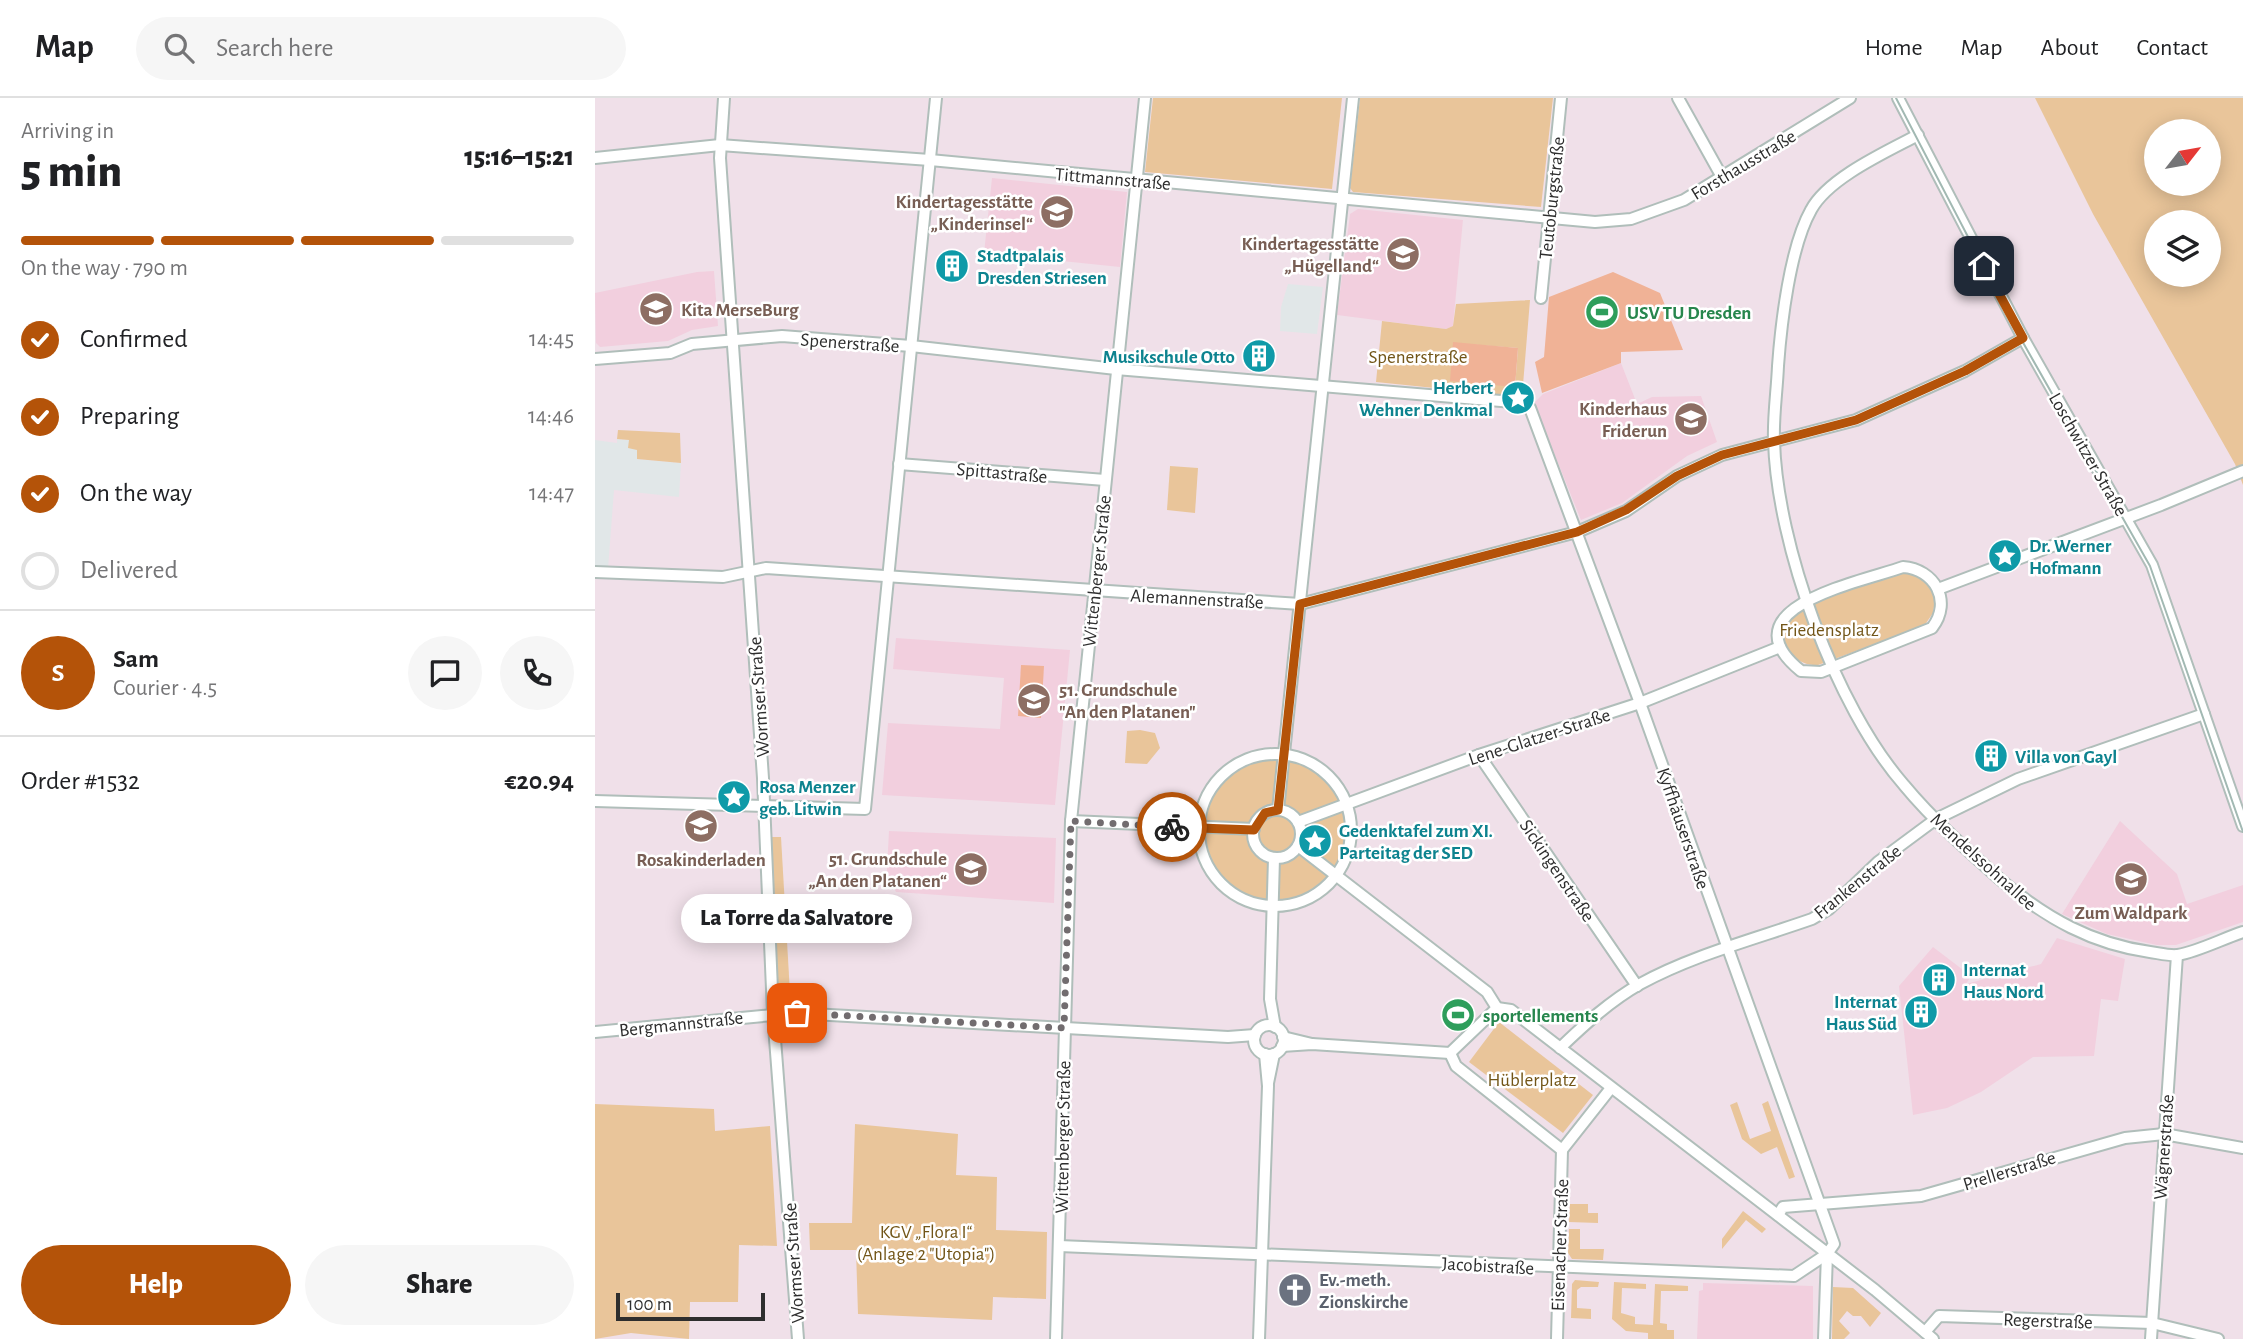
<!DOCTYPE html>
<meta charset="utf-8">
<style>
:root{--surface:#fff;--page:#f6f6f6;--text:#202124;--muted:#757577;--line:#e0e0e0;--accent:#b45309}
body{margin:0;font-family:"Alegreya Sans",sans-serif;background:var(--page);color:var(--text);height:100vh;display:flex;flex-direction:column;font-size:26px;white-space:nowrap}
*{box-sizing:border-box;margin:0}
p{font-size:23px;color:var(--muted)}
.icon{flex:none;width:38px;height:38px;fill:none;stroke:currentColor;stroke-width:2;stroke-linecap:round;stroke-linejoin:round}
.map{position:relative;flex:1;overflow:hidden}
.panel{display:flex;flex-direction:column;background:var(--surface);width:595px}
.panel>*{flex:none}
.needle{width:46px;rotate:59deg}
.tools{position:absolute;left:1549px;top:21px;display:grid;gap:14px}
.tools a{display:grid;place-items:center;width:77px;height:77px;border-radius:50%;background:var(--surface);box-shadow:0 4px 18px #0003;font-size:35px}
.scale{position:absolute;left:21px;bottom:18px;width:149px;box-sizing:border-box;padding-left:7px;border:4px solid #2e2e2e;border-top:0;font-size:19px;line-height:24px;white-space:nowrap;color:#2e2e2e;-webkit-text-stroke:5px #fff;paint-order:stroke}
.pin{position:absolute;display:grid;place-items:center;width:60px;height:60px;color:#fff;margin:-30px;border-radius:14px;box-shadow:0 4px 10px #0006}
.courier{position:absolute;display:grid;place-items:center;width:70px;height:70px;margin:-35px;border:5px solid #b45309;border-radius:50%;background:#fff;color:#222;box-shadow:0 2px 9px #0007}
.bubble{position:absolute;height:49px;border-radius:24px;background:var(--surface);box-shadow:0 4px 18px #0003;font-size:23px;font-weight:800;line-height:49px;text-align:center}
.headline em{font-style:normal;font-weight:800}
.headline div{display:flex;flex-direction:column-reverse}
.headline{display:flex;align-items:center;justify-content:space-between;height:119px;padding:0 21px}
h1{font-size:46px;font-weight:800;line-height:52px}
.bar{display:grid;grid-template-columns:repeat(4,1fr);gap:10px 7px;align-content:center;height:84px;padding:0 21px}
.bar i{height:9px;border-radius:5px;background:var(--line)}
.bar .active{background:var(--accent)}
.bar p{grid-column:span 4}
.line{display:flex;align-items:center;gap:18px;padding:0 21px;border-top:2px solid var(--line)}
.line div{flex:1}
.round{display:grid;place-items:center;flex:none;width:74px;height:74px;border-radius:37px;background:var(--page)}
ol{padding:0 21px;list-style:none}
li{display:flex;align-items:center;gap:21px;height:77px}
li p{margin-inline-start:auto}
li .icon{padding:7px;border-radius:50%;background:var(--accent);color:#fff;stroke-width:4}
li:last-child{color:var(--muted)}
li i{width:38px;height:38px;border:4px solid var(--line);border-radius:50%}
.cta{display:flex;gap:14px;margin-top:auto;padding:14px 21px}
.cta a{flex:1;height:80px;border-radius:42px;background:var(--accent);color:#fff;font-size:28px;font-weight:800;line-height:80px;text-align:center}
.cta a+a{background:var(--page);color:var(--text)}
header{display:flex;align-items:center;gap:42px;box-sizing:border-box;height:98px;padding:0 35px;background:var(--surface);border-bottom:2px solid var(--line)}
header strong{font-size:33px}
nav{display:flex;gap:38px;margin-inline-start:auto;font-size:24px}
.search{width:490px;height:63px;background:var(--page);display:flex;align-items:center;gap:18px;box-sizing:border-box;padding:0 24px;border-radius:38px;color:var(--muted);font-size:26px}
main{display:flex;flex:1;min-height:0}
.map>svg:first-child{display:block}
.industrial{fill:#e1e7e8}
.education{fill:#f2cfde}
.green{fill:#e9c59a;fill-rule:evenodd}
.pitch{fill:#f0b296}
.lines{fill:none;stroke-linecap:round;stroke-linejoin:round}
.minor-casing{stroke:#b0beba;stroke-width:14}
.minor{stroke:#fff;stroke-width:10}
.tram{stroke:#a2b9b3;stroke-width:2}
.done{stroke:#726c6f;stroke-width:7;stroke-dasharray:0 12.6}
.route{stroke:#b45309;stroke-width:9}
.labels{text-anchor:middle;stroke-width:5;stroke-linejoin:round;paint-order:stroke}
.street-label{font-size:19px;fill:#2e2e2e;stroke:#fff}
.education-label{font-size:19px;font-weight:bold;fill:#785e54;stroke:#fff;text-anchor:end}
.culture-label{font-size:19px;font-weight:bold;fill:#0d838f;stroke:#fff;text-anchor:start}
.leisure-label{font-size:19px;font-weight:bold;fill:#27864d;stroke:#fff;text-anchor:start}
.park-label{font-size:19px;fill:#725517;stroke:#fff}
.worship-label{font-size:19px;font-weight:bold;fill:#5b616d;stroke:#fff;text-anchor:start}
</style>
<header>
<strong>Map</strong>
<div class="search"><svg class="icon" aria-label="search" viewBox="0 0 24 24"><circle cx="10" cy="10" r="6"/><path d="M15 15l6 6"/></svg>Search here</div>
<nav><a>Home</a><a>Map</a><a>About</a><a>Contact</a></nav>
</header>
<main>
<section class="panel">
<div class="headline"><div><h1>5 min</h1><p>Arriving in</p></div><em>15:16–15:21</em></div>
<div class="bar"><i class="active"></i><i class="active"></i><i class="active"></i><i></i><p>On the way · 790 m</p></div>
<ol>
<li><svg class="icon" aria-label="check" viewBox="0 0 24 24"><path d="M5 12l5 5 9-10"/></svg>Confirmed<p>14:45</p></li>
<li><svg class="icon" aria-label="check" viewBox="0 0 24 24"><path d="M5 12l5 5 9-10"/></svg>Preparing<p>14:46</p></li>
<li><svg class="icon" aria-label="check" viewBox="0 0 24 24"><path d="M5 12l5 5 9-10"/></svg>On the way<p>14:47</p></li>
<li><i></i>Delivered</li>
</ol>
<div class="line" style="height:126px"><b class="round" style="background:var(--accent);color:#fff">S</b><div><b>Sam</b><p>Courier · 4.5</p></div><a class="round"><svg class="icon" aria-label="chat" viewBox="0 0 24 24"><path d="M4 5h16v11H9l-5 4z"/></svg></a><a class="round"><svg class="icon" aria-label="phone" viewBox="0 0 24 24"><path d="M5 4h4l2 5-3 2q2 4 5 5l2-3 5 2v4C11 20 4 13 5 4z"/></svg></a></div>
<div class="line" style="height:91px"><div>Order #1532</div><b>€20.94</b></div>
<div class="cta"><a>Help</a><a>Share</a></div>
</section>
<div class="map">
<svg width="1648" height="1241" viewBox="0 0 1648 1241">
<rect width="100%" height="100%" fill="#f0e0e9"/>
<!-- industrial -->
<g class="industrial">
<path d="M 693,186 L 728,189 L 722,236 L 685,233 L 686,209 Z"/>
<path d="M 22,341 L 34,342 L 42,351 L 42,361 L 86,365 L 84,399 L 19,392 L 13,471 L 0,471 L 0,342 L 22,345 Z"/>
</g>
<!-- education -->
<g class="education">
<path d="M 397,80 L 532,94 L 525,169 L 389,155 Z"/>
<path d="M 763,111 L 868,122 L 858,228 L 851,231 L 742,217 L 755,116 Z"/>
<path d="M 119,173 L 123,228 L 97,232 L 73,243 L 5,249 L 1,245 L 0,195 L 102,174 Z"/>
<path d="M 1026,265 L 1042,306 L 1057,299 L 1106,298 L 1122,344 L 1092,358 L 1027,405 L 986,422 L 939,305 L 948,296 Z"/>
<path d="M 301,540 L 475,552 L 460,707 L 287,697 L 293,625 L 405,631 L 409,580 L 298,571 Z"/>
<path d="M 1525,723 L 1582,776 L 1592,806 L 1648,787 L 1648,824 L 1581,847 L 1562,847 L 1512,836 L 1467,816 Z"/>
<path d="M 294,733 L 461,740 L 459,805 L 301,794 L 299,790 L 291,790 Z"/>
<path d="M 1462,840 L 1530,861 L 1523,903 L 1506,901 L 1499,958 L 1438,959 L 1386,994 L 1352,1010 L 1318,1017 L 1304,888 L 1338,849 L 1376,878 L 1371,886 L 1446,866 Z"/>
<path d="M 1108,1185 L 1218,1188 L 1218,1241 L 1102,1241 L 1104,1193 L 1108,1192 Z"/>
</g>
<!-- green -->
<g class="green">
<path d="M 558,0 L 747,0 L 737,91 L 550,74 Z"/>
<path d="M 765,0 L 958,0 L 946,109 L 758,94 L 755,90 Z"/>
<path d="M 1440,0 L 1648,0 L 1648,387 L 1640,366 L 1498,116 ZM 1561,33 L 1614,33 L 1614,86 L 1561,86 ZM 1561,124 L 1614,124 L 1614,177 L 1561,177 Z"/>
<path d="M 935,202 L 927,299 L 781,284 L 787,223 L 851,231 L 858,228 L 861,206 ZM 858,245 L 923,250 L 920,289 Z"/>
<path d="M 23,332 L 85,335 L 86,365 L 42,361 L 42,352 L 33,350 L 34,342 L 22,341 Z"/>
<path d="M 575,368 L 603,370 L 600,415 L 572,412 Z"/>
<path d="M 1308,474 L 1318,474 L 1333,485 L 1340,502 L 1338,515 L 1329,528 L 1223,567 C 1192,568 1177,534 1201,513 C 1214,502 1287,481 1308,474 Z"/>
<path d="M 545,632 L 560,635 L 565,650 L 552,666 L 530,665 L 532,633 Z"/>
<circle cx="681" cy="731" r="73"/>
<path d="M 173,739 L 186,739 L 195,895 L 182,896 Z"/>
<path d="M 904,924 L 998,997 L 968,1035 L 874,964 Z"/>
<path d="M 1173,1003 L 1200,1079 L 1194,1081 L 1182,1049 L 1166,1056 L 1147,1041 L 1135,1007 L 1142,1004 L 1155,1041 L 1176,1033 L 1167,1006 Z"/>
<path d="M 0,1006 L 119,1011 L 120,1033 L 175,1028 L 182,1148 L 144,1147 L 143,1204 L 95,1204 L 94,1241 L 36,1235 L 0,1241 Z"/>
<path d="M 260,1026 L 363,1036 L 361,1077 L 402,1079 L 401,1132 L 452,1134 L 451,1201 L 398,1199 L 397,1222 L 263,1216 L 261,1152 L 215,1152 L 214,1125 L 257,1125 Z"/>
<path d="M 975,1106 L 993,1106 L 993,1115 L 1003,1115 L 1003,1125 L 974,1124 Z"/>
<path d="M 1148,1113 L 1171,1131 L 1167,1135 L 1151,1122 L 1127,1151 L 1127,1141 Z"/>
<path d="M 974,1131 L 985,1131 L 985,1151 L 1009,1151 L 1008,1162 L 977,1161 L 973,1155 Z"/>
<path d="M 980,1182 L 1004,1184 L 1003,1189 L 986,1189 L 982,1192 L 982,1210 L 996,1211 L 996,1221 L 976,1220 L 977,1186 Z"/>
<path d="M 1019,1184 L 1051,1186 L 1051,1191 L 1027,1190 L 1026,1215 L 1040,1219 L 1040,1226 L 1058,1227 L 1060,1186 L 1093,1188 L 1093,1193 L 1066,1193 L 1065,1225 L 1072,1226 L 1072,1232 L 1079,1232 L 1079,1241 L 1053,1241 L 1053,1235 L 1031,1233 L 1017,1221 Z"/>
<path d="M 1238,1189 L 1258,1190 L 1286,1215 L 1275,1229 L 1266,1218 L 1258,1218 L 1252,1213 L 1244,1223 L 1255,1235 L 1249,1241 L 1237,1241 Z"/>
</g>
<!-- pitch -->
<g class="pitch">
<path d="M 1018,174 L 1065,195 L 1088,252 L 1026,254 L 1026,265 L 947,295 L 940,264 L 949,259 L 954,199 Z"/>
<path d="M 858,244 L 923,250 L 920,289 L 855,283 Z"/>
<path d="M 426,567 L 449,568 L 446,620 L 423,618 Z"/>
</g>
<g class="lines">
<!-- minor casing -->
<g class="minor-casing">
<g id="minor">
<path d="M 129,0 L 125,60 L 168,680 L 178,915 L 203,1241"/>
<path d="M 1083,0 L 1127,79"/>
<path d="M 1303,0 L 1428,240 L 1557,467 L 1648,728"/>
<path d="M 1323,37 C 1291,54 1233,80 1216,112 C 1195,149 1186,226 1183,268 C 1182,293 1178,318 1179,343 C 1182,447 1240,608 1309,687 C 1338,722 1373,753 1407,783 C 1451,820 1497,846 1555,854 C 1563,855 1574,858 1583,857 C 1604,853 1627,841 1648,834"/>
<path d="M 0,60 L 125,47 L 335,62 L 1000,124 L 1036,121 L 1089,102 L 1255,0"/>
<path d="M 946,200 L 966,0"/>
<path d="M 0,261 L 75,255 L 97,246 L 187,238 L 316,248 L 521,271 L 930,305 L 935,310 L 1045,605 L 1239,1146 L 1232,1156 L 1199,1178 L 464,1148"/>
<path d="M 304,366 L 510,382"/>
<path d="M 1308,469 C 1339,471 1358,503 1337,530 L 1226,574 L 1206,573 C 1128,510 1266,484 1308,469 Z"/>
<path d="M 0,474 L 128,479 L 171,470 L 705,506 L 982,434 L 1031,413 L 1082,378 L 1127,357 L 1261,322 L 1370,273 L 1428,240"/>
<path d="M 1343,491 L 1566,407 L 1648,373"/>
<circle cx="680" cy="732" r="76"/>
<path d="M 884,657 L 1042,888"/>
<path d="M 0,703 L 270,711 L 341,0"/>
<path d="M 683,712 L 758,0"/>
<circle cx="682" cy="736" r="24"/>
<path d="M 476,723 L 659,731"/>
<path d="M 703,724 L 884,657 L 1045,605 L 1185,549"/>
<path d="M 703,748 L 892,894 L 902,910"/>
<path d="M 679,760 L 675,901 L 680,929"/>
<path d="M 902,910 L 916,912 L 1280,1192 L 1338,1241"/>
<circle cx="674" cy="942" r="15"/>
<path d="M 0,934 L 199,915 L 633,939 L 660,937"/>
<path d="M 688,939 L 717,946"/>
<path d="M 687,948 L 717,946 L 855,955"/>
<path d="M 965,950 C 989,927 1015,903 1045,886 C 1098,857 1160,841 1217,821 L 1234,811 L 1283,764 L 1341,721 L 1423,681 L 1609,616"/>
<path d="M 855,955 L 861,968 L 967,1052 L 1016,990"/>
<path d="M 855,955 L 902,910"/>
<path d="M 673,985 L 679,956"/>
<path d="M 1183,1117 L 1188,1109 L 1326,1098 L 1530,1040 L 1569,1036 L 1648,1050"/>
<path d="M 1330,1234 L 1344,1218 L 1557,1225 L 1623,1241"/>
<path d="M 461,1241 L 476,723 L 550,0"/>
<path d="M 664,1241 L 673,988 L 670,956"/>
<path d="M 962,1241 L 967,1052"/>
<path d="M 1229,1241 L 1232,1156"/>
<path d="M 1556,1241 L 1582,857"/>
</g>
</g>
<!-- minor -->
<use href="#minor" class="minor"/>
<!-- tram -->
<path class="tram" d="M 1301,0 L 1426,241 L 1555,468 L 1648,734"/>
</g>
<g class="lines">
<!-- done -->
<path class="done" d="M 202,915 L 469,930 L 476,723 L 577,729"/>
<!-- route -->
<path class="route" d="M 577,729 L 659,732 L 670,715 L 683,712 L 705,506 L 982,434 L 1031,412 L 1082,378 L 1127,357 L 1261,322 L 1370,273 L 1428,240 L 1389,168"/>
</g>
<!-- icons -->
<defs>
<g id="school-disc" transform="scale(1.75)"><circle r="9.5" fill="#8d6e63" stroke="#fff"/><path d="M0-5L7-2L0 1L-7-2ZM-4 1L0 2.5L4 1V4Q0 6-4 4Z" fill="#fff"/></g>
<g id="building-disc" transform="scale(1.75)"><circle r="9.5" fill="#0f9aa8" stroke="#fff"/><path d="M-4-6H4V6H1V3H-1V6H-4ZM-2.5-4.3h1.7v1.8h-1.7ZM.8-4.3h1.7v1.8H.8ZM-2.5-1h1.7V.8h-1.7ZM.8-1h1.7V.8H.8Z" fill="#fff"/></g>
<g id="stadium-disc" transform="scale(1.75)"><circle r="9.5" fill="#2e9e5b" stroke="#fff"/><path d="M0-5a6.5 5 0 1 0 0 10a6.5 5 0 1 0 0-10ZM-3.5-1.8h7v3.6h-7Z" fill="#fff"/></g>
<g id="sight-disc" transform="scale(1.75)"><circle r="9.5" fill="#0f9aa8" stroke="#fff"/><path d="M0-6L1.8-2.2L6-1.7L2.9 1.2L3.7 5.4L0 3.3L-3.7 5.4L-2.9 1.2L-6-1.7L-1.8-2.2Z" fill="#fff"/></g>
<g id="church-disc" transform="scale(1.75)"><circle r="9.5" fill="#6b7280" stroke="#fff"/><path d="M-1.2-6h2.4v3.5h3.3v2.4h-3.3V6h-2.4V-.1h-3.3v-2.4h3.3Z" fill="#fff"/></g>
</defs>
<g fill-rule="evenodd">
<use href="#school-disc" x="462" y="114"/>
<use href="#school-disc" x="808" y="156"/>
<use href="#building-disc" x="357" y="168"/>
<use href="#school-disc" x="61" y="211"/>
<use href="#stadium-disc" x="1007" y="214"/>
<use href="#building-disc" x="664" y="258"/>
<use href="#sight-disc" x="923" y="300"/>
<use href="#school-disc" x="1096" y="321"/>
<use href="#sight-disc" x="1410" y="458"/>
<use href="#school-disc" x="439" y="602"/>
<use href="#building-disc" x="1396" y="658"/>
<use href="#sight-disc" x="139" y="699"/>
<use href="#school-disc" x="106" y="728"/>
<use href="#sight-disc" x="720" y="743"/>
<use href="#school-disc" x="376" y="771"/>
<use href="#school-disc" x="1536" y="781"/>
<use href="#building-disc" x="1344" y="882"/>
<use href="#building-disc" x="1326" y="914"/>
<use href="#stadium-disc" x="863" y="917"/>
<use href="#church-disc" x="700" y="1192"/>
</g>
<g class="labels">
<!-- street labels -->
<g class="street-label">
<text transform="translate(1148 66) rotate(-31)" y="7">Forsthausstraße</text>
<text transform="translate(518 80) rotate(5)" y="7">Tittmannstraße</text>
<text transform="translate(956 100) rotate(-84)" y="7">Teutoburgstraße</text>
<text transform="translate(255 244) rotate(4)" y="7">Spenerstraße</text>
<text transform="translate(1494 356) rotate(60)" y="7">Loschwitzer Straße</text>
<text transform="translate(407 374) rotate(5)" y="7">Spittastraße</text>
<text transform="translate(501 473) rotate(-84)" y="7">Wittenberger Straße</text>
<text transform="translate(602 500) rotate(3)" y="7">Alemannenstraße</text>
<text transform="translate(163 599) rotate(-94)" y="7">Wormser Straße</text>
<text transform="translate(944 638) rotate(-18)" y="7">Lene-Glatzer-Straße</text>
<text transform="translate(1089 730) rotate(71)" y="7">Kyffhäuserstraße</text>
<text transform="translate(1389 763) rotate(42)" y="7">Mendelssohnallee</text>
<text transform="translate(963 772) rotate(56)" y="7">Sickingenstraße</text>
<text transform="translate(1262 783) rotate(-39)" y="7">Frankenstraße</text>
<text transform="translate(86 925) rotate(-6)" y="7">Bergmannstraße</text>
<text transform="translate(467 1039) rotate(-89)" y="7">Wittenberger Straße</text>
<text transform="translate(1568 1049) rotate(-86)" y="7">Wägnerstraße</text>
<text transform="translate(1414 1072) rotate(-17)" y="7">Prellerstraße</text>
<text transform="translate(964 1147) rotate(-88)" y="7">Eisenacher Straße</text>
<text transform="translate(198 1165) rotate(-94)" y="7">Wormser Straße</text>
<text transform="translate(893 1167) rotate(3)" y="7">Jacobistraße</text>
<text transform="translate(1453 1222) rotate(2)" y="7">Regerstraße</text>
</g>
<!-- education labels -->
<g class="education-label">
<text x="438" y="110">Kindertagesstätte<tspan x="438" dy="22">„Kinderinsel“</tspan></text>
<text x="784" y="152">Kindertagesstätte<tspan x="784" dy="22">„Hügelland“</tspan></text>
<text x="86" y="218" text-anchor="start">Kita MerseBurg</text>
<text x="1072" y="317">Kinderhaus<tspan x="1072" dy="22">Friderun</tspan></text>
<text x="464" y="598" text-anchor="start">51. Grundschule<tspan x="464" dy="22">"An den Platanen"</tspan></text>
<text x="352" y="767">51. Grundschule<tspan x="352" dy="22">„An den Platanen“</tspan></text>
<text x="106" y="768" text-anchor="middle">Rosakinderladen</text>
<text x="1536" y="821" text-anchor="middle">Zum Waldpark</text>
</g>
<!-- culture labels -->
<g class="culture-label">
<text x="382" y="164">Stadtpalais<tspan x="382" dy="22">Dresden Striesen</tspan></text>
<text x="640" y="265" text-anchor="end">Musikschule Otto</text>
<text x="898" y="296" text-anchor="end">Herbert<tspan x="898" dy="22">Wehner Denkmal</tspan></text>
<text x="1434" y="454">Dr. Werner<tspan x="1434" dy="22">Hofmann</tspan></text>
<text x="1420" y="665">Villa von Gayl</text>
<text x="164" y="695">Rosa Menzer<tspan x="164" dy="22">geb. Litwin</tspan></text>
<text x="744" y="739">Gedenktafel zum XI.<tspan x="744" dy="22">Parteitag der SED</tspan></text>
<text x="1368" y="878">Internat<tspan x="1368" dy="22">Haus Nord</tspan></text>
<text x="1302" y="910" text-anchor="end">Internat<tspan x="1302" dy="22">Haus Süd</tspan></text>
</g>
<!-- leisure labels -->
<g class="leisure-label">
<text x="1032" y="221">USV TU Dresden</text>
<text x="888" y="924">sportellements</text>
</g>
<!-- park labels -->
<g class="park-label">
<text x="823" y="265">Spenerstraße</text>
<text x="1234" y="538">Friedensplatz</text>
<text x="937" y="988">Hüblerplatz</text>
<text x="331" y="1140">KGV „Flora I“<tspan x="331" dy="22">(Anlage 2 "Utopia")</tspan></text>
</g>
<!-- worship labels -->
<g class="worship-label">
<text x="724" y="1188">Ev.-meth.<tspan x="724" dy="22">Zionskirche</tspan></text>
</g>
</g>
</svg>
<div class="tools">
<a><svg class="needle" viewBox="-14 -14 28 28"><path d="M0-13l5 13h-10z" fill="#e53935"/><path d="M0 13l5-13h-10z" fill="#757577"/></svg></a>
<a><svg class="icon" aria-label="layers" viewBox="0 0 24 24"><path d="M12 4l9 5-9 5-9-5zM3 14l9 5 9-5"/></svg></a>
</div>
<div class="scale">100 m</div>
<div class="pin" style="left:202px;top:915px;background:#ea580c"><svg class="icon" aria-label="bag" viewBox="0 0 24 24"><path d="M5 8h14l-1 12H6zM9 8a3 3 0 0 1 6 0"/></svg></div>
<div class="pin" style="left:1389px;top:168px;background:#1f2937"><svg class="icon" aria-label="home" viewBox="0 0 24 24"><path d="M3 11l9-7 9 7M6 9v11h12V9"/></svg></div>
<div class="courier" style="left:577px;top:729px"><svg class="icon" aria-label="bike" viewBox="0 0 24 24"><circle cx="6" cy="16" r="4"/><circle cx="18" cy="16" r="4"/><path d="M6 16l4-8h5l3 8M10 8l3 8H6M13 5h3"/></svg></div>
<div class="bubble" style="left:86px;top:796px;width:231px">La Torre da Salvatore</div>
</div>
</main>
